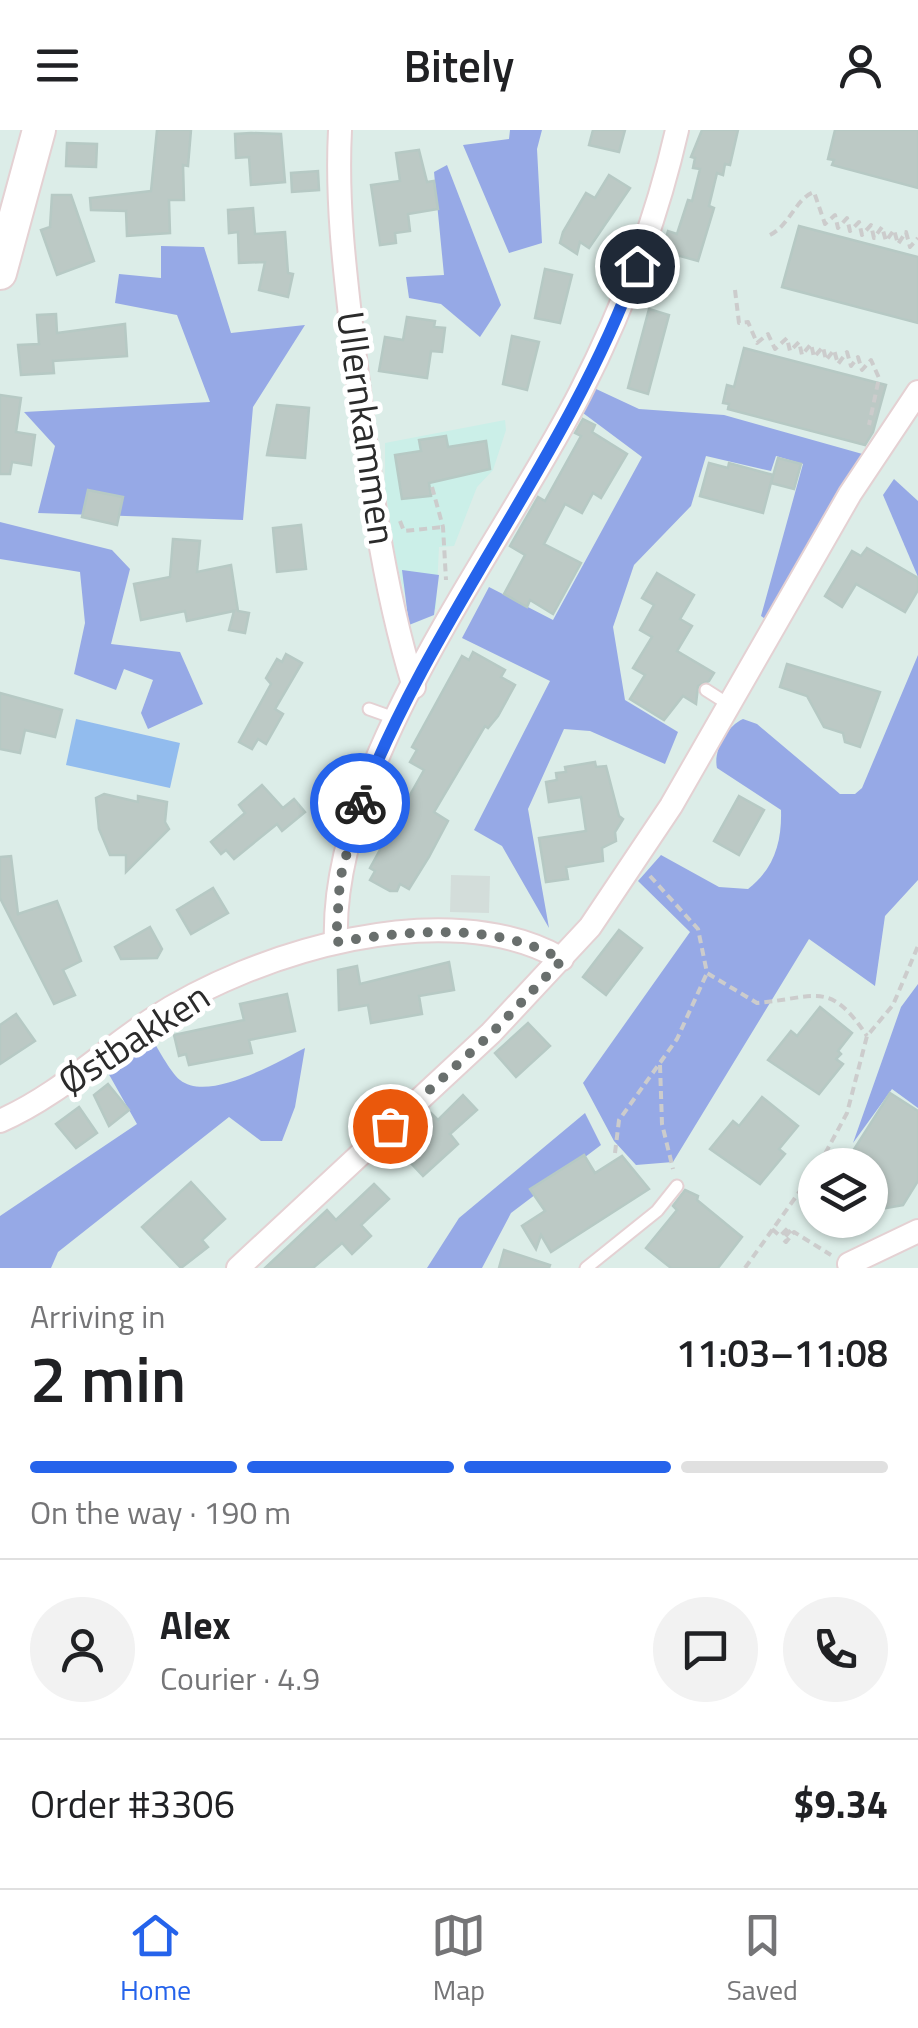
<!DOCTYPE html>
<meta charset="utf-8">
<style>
:root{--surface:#fff;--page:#f2f2f2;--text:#202124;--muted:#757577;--line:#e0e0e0;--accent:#2563eb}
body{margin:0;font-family:"Titillium Web",sans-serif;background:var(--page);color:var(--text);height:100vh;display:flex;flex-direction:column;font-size:38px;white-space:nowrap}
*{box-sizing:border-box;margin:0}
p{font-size:32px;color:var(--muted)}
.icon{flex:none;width:55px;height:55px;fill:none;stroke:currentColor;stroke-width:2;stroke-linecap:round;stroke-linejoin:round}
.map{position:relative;height:1138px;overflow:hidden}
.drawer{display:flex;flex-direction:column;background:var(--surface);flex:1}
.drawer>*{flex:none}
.fabs{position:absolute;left:798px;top:1018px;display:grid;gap:20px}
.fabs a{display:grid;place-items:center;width:90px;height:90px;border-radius:50%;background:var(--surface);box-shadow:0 2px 8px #0004;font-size:50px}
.pin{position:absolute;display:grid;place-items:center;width:85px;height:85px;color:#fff;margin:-42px;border:5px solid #fff;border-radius:50%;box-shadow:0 2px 10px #0007}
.courier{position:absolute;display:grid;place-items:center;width:100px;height:100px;margin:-50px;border:8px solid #2563eb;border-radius:50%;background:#fff;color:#222;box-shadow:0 2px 12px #0007}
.headline em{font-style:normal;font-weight:600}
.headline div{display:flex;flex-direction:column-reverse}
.headline{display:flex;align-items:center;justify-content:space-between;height:170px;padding:0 30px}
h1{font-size:65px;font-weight:600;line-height:75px}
.bar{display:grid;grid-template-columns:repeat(4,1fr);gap:15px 10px;align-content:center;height:120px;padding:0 30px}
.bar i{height:12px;border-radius:8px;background:var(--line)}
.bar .current{background:var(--accent)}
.bar p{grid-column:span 4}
.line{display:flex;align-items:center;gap:25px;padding:0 30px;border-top:2px solid var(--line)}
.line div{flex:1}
.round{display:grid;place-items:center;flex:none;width:105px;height:105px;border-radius:52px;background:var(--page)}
header{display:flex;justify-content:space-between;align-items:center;height:130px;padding:0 30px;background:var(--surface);font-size:45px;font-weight:600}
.menu{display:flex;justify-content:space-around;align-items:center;height:140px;border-top:2px solid var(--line);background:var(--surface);font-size:28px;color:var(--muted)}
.menu a{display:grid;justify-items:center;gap:5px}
.menu .current{color:var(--accent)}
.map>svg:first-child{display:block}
.education{fill:#cbefe8}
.green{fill:#96a9e6}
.pitch{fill:#92bcee}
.plaza{fill:#d3ddda}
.building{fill:#bcc9c5;stroke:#b6c9c4;stroke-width:2.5}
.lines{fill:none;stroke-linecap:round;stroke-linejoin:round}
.lane-casing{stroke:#e4d1d3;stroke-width:15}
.street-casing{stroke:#e4d1d3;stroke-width:26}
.secondary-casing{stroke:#e4d1d3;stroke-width:36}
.path{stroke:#ccc;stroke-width:4;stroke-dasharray:8 5;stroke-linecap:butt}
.lane{stroke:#fff;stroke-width:11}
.street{stroke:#fff;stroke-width:22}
.secondary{stroke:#fff;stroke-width:32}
.done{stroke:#696f6d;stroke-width:10;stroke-dasharray:0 18}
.route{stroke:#2563eb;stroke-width:12}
.labels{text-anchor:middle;stroke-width:10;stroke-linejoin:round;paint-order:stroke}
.street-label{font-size:38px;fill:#2b2b2b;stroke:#fff}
</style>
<header><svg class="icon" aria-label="menu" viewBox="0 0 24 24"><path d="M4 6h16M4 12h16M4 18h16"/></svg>Bitely<svg class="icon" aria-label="person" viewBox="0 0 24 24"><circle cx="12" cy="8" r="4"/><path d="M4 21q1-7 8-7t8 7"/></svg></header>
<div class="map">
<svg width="918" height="1138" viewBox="0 0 918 1138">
<rect width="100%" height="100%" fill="#dcede8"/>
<!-- education -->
<path class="education" d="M 505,290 L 506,300 L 493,340 L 477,357 L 454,416 L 439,417 L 436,479 L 411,487 L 396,431 L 385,356 L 385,313 Z"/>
<!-- green -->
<g class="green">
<path d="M 510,0 L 542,0 L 537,19 L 542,113 L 509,123 L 463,15 L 509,9 Z"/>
<path d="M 447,35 L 501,175 L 480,207 L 441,174 L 409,168 L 406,147 L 444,145 L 434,42 Z"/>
<path d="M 161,116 L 204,117 L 231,203 L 305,195 L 253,277 L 243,390 L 38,383 L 55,316 L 24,282 L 210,272 L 177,185 L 115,173 L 119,144 L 161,148 Z"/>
<path d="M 594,258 L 639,279 L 724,285 L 866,325 L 770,492 L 761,486 L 803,334 L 776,326 L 771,341 L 706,326 L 691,376 L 634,435 L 613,497 L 625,570 L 678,602 L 665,634 L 590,601 L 564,599 L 528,679 L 549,798 L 502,716 L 474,700 L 550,551 L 462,508 L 489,457 L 553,490 L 642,327 L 583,283 Z"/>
<path d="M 894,349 L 918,371 L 918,447 L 883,365 Z"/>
<path d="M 0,392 L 112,420 L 130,439 L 111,514 L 180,522 L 203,574 L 148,599 L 141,583 L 153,550 L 124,539 L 116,560 L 74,544 L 85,493 L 80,442 L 0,429 Z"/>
<path d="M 402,440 L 439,445 L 434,485 L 409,495 Z"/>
<path d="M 918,525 L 918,750 L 885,786 L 875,856 L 809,809 L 673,1032 L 636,1035 L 614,1011 L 583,953 L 690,802 L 638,751 L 661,725 L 719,757 L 748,759 C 774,739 782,712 781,680 L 717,638 C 713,621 727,596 743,589 L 757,594 L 840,664 L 855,664 L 862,658 Z"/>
<path d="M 918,854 L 918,978 L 892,959 L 853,1013 L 901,877 Z"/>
<path d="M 149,905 C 158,917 169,941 180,950 C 209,973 279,931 305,918 L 295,977 L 282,1011 L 261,1011 L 229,987 L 58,1122 L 51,1138 L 0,1138 L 0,1086 L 137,994 L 107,941 Z"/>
<path d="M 585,983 L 601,1015 L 511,1083 L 482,1138 L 427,1138 L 459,1088 Z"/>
</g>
<!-- pitch -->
<path class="pitch" d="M 76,589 L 180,613 L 170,658 L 66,635 Z"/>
<!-- plaza -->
<path class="plaza" d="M 451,745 L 490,746 L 489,783 L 450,782 Z"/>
<!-- building -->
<g class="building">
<path d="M 157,0 L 191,0 L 188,36 L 183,35 L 184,70 L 169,70 L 170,103 L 127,106 L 126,81 L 91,80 L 90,68 L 151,61 Z"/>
<path d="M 593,0 L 625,0 L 619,22 L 589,15 Z"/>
<path d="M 702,0 L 738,0 L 730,35 L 725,34 L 723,45 L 717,43 L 709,76 L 714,78 L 698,131 L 662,121 L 668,101 L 677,104 L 688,70 L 692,71 L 700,39 L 693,38 L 695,28 L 691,27 Z"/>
<path d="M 835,0 L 918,0 L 918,58 L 832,35 L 834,30 L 828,29 Z"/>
<path d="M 251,3 L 281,4 L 285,52 L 251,55 L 249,27 L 236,28 L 235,4 Z"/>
<path d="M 67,13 L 97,14 L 96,37 L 66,36 Z"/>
<path d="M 419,20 L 427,52 L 434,51 L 438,79 L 408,84 L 410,101 L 395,103 L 396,113 L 380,115 L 371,55 L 400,51 L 396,23 Z"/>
<path d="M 318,41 L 319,60 L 292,62 L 291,43 Z"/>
<path d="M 609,45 L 630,58 L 589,118 L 580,112 L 577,124 L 560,113 L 563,102 L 586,63 L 595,68 Z"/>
<path d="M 52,65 L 71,65 L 94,131 L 57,145 L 41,100 L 50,97 Z"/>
<path d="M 253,78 L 255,104 L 285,102 L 288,143 L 293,144 L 288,167 L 259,160 L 265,132 L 239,133 L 238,102 L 229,103 L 228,80 Z"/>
<path d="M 799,96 L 918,127 L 918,193 L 782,157 Z"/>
<path d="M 545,139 L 572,145 L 560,193 L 535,188 Z"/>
<path d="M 649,179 L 669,185 L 648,264 L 628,258 Z"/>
<path d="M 56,184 L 57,203 L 125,194 L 127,226 L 53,231 L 54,243 L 21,245 L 18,215 L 39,214 L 37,185 Z"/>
<path d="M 407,187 L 435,191 L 434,197 L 445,198 L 442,222 L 431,221 L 427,248 L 379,241 L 385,207 L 403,210 Z"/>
<path d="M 512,206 L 539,212 L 527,260 L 503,254 Z"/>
<path d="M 744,218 L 886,255 L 873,302 L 865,315 L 728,279 L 729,274 L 723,273 L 727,255 L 734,257 Z"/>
<path d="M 0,265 L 21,268 L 16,302 L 35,305 L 31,335 L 12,332 L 10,344 L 0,344 Z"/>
<path d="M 277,275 L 309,278 L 305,328 L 267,325 Z"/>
<path d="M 583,289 L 595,295 L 592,302 L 627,324 L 601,368 L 593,363 L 582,383 L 565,374 L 544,414 L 581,433 L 553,484 L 530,470 L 527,477 L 504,464 L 525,425 L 510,416 L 538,367 L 545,371 L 581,306 L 575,303 Z"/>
<path d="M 446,306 L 448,317 L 486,311 L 490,339 L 429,353 L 431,366 L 402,369 L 395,325 L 421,321 L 419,310 Z"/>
<path d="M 778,328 L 801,334 L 794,359 L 771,353 Z"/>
<path d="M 709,333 L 728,338 L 729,333 L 773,345 L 763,383 L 700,366 Z"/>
<path d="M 88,360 L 123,367 L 117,395 L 82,387 Z"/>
<path d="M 301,395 L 306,439 L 277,442 L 273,398 Z"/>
<path d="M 173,409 L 200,411 L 197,442 L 231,435 L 238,481 L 249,483 L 245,503 L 229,500 L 234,481 L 187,491 L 185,481 L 141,490 L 134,454 L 170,447 Z"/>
<path d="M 867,418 L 918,448 L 918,460 L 905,482 L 856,454 L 842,477 L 825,466 L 852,421 L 861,426 Z"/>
<path d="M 657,443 L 694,465 L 680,489 L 692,496 L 677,521 L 714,543 L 709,551 L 698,556 L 696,574 L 683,566 L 664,590 L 630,569 L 645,545 L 633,538 L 652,507 L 640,500 L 654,475 L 642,468 Z"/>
<path d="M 473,522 L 505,540 L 501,547 L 515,555 L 498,586 L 488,598 L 485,596 L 434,682 L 448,691 L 429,727 L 409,759 L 400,754 L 397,761 L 390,761 L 370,750 L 375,741 L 370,738 L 392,698 L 384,693 L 394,675 L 402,679 L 424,640 L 410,632 L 417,620 L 412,617 L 462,526 L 469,530 Z"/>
<path d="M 286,524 L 302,533 L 275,579 L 283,584 L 266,614 L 258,609 L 252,619 L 239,612 L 271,554 L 266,548 L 277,529 L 282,532 Z"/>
<path d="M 787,534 L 880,562 L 860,617 L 845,612 L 843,603 L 824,597 L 807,566 L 780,557 Z"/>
<path d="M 0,563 L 62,580 L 55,607 L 25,600 L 20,623 L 0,619 Z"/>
<path d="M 595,632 L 596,637 L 606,636 L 619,686 L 623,689 L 615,702 L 616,711 L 602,718 L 603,731 L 566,737 L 568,749 L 546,752 L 539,708 L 586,701 L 581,667 L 549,672 L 546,652 L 557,650 L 556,643 L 566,642 L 565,637 Z"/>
<path d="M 262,655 L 283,678 L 294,669 L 305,682 L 282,701 L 277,694 L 234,729 L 226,720 L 221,724 L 211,712 L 245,683 L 239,675 Z"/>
<path d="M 104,664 L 138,672 L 138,666 L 167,672 L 165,692 L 169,699 L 126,742 L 126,725 L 110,725 L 99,699 L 96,668 Z"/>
<path d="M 739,666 L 764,680 L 739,725 L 714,711 Z"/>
<path d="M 11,726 L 18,784 L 57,771 L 81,831 L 63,840 L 75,865 L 54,874 L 0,768 L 0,727 Z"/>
<path d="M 213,758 L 228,783 L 191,804 L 177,780 Z"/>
<path d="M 150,797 L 162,819 L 157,828 L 121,829 L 115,817 Z"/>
<path d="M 619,800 L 642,818 L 606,865 L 583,847 Z"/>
<path d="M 449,832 L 454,860 L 419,866 L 422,884 L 371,893 L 368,875 L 339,880 L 338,840 L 357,836 L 360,854 Z"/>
<path d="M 287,864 L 295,901 L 249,910 L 252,923 L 189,935 L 186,924 L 179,926 L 174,905 L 244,890 L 240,874 Z"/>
<path d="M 820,877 L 852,903 L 838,921 L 841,924 L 836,929 L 843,934 L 819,964 L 768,930 L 791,901 L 797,906 Z"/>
<path d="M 16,884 L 35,911 L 0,934 L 0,895 Z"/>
<path d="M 528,893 L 550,916 L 516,947 L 495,923 Z"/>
<path d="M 108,954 L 129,980 L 109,996 L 94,965 Z"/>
<path d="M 890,963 L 918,981 L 918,1051 L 903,1075 L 881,1079 L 870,1072 L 870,1035 L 844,1035 Z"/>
<path d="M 463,965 L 477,980 L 450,1004 L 458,1014 L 423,1046 L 395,1016 L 431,983 L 438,990 Z"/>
<path d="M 762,967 L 798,996 L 779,1019 L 785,1024 L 760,1054 L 710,1019 L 733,991 L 739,996 Z"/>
<path d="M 79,977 L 97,1003 L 76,1018 L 56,994 Z"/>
<path d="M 584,1025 L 595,1043 L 622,1026 L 649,1059 L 551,1122 L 541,1105 L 536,1119 L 522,1096 L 545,1081 L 530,1059 Z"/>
<path d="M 191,1052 L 225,1089 L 202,1110 L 208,1117 L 181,1138 L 142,1097 Z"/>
<path d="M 374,1054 L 389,1069 L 361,1095 L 371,1106 L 352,1124 L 342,1113 L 313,1138 L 265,1138 L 327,1080 L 336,1090 Z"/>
<path d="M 685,1060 L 698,1066 L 697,1070 L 742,1107 L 718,1138 L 671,1138 L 646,1118 L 677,1080 L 673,1076 Z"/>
<path d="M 504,1120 L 550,1135 L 549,1138 L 499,1138 Z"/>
</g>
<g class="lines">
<!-- lane casing -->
<g class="lane-casing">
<g id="lane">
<path d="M 706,560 L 728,574"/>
<path d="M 369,579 L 397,589"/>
<path d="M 586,1138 L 657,1081 L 677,1056"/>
</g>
</g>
<!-- street casing -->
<g class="street-casing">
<g id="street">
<path d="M 340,0 C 336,77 346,151 355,228 C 368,339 381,450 414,557"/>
<path d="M 336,812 C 329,634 501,418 580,263 C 623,179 656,92 677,0"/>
<path d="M 0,991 C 57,966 100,924 151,890 C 254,822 447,763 562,829"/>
<path d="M 849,1134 L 918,1101"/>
<path d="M 238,1138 L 491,903 L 590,797 L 671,676 L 850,364 L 918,262"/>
</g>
</g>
<!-- secondary casing -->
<g class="secondary-casing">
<path id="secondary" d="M 0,143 L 39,0"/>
</g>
<!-- path -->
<g class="path">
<path d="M 770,105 C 790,95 796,68 814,62 L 825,94 L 835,85 L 838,98 L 847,88 L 850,101 L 859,92 L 862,105 L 871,95 L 874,108 L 882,97 L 886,111 L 894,100 L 898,114 L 906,102 L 910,117 L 918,108"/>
<path d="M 735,160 L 739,193 L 748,192 L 757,213 L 768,204 L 775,219 L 787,208 L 790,221 L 799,212 L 802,225 L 811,214 L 814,227 L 823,217 L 826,230 L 834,220 L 838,234 L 847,222 L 851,236 L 858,227 L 862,240 L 871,230 L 879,248 L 869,295"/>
<path d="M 432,357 L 443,397 L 446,450"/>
<path d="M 400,391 L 404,401 L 443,397"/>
<path d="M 650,746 L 698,799 L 707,843 L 757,873 C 816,868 829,849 867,906"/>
<path d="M 660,935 L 662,994 L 673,1039"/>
<path d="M 615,1023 L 619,990 L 677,909 L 707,843"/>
<path d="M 819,1035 L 847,983 L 867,906 L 893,875 L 918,816"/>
<path d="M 772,1099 L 780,1106 L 788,1098 L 791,1100 L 783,1109 L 786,1112 L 794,1102 L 831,1125"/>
<path d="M 745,1138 L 815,1040"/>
</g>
<!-- lane -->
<use href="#lane" class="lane"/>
<!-- street -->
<use href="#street" class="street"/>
<!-- secondary -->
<use href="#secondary" class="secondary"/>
</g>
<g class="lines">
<!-- done -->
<path class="done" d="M 360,673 L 340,749 L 336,812 C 409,801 496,791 562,830 L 492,903 L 390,996"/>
<!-- route -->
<path class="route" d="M 360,673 C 433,485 568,326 637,136"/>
</g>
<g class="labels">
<!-- street labels -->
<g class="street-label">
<text transform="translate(366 298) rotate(82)" y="13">Ullernkammen</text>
<text transform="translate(134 909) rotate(-33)" y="13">Østbakken</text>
</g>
</g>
</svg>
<div class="fabs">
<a><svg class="icon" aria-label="layers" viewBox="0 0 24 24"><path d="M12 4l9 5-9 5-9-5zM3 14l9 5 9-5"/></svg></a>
</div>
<div class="pin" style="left:390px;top:996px;background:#ea580c"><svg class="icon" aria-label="bag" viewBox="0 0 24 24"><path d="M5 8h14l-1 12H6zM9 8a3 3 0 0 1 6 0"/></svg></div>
<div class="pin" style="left:637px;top:136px;background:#1f2937"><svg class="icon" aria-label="home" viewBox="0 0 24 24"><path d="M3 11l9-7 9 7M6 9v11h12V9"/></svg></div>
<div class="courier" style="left:360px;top:673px"><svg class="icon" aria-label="bike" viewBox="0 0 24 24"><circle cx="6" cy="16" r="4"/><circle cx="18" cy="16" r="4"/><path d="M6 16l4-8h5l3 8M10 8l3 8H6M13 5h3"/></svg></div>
</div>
<section class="drawer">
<div class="headline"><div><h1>2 min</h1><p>Arriving in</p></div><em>11:03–11:08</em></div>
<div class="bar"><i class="current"></i><i class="current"></i><i class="current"></i><i></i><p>On the way · 190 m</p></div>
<div class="line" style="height:180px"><a class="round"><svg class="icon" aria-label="person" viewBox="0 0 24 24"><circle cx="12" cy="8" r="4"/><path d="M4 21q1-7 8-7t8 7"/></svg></a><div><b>Alex</b><p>Courier · 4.9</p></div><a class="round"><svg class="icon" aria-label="chat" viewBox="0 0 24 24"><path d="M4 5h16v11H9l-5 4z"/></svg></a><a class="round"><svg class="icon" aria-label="phone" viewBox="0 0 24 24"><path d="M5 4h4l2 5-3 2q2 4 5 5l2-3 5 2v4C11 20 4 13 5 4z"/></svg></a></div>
<div class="line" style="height:130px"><div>Order #3306</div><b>$9.34</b></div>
</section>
<nav class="menu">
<a class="current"><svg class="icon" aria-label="home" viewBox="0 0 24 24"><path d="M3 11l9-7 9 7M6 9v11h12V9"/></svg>Home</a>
<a><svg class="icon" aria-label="map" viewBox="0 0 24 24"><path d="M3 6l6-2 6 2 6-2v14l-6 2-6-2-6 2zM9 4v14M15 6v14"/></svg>Map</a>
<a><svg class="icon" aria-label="saved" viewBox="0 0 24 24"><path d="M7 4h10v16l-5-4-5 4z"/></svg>Saved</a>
</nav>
